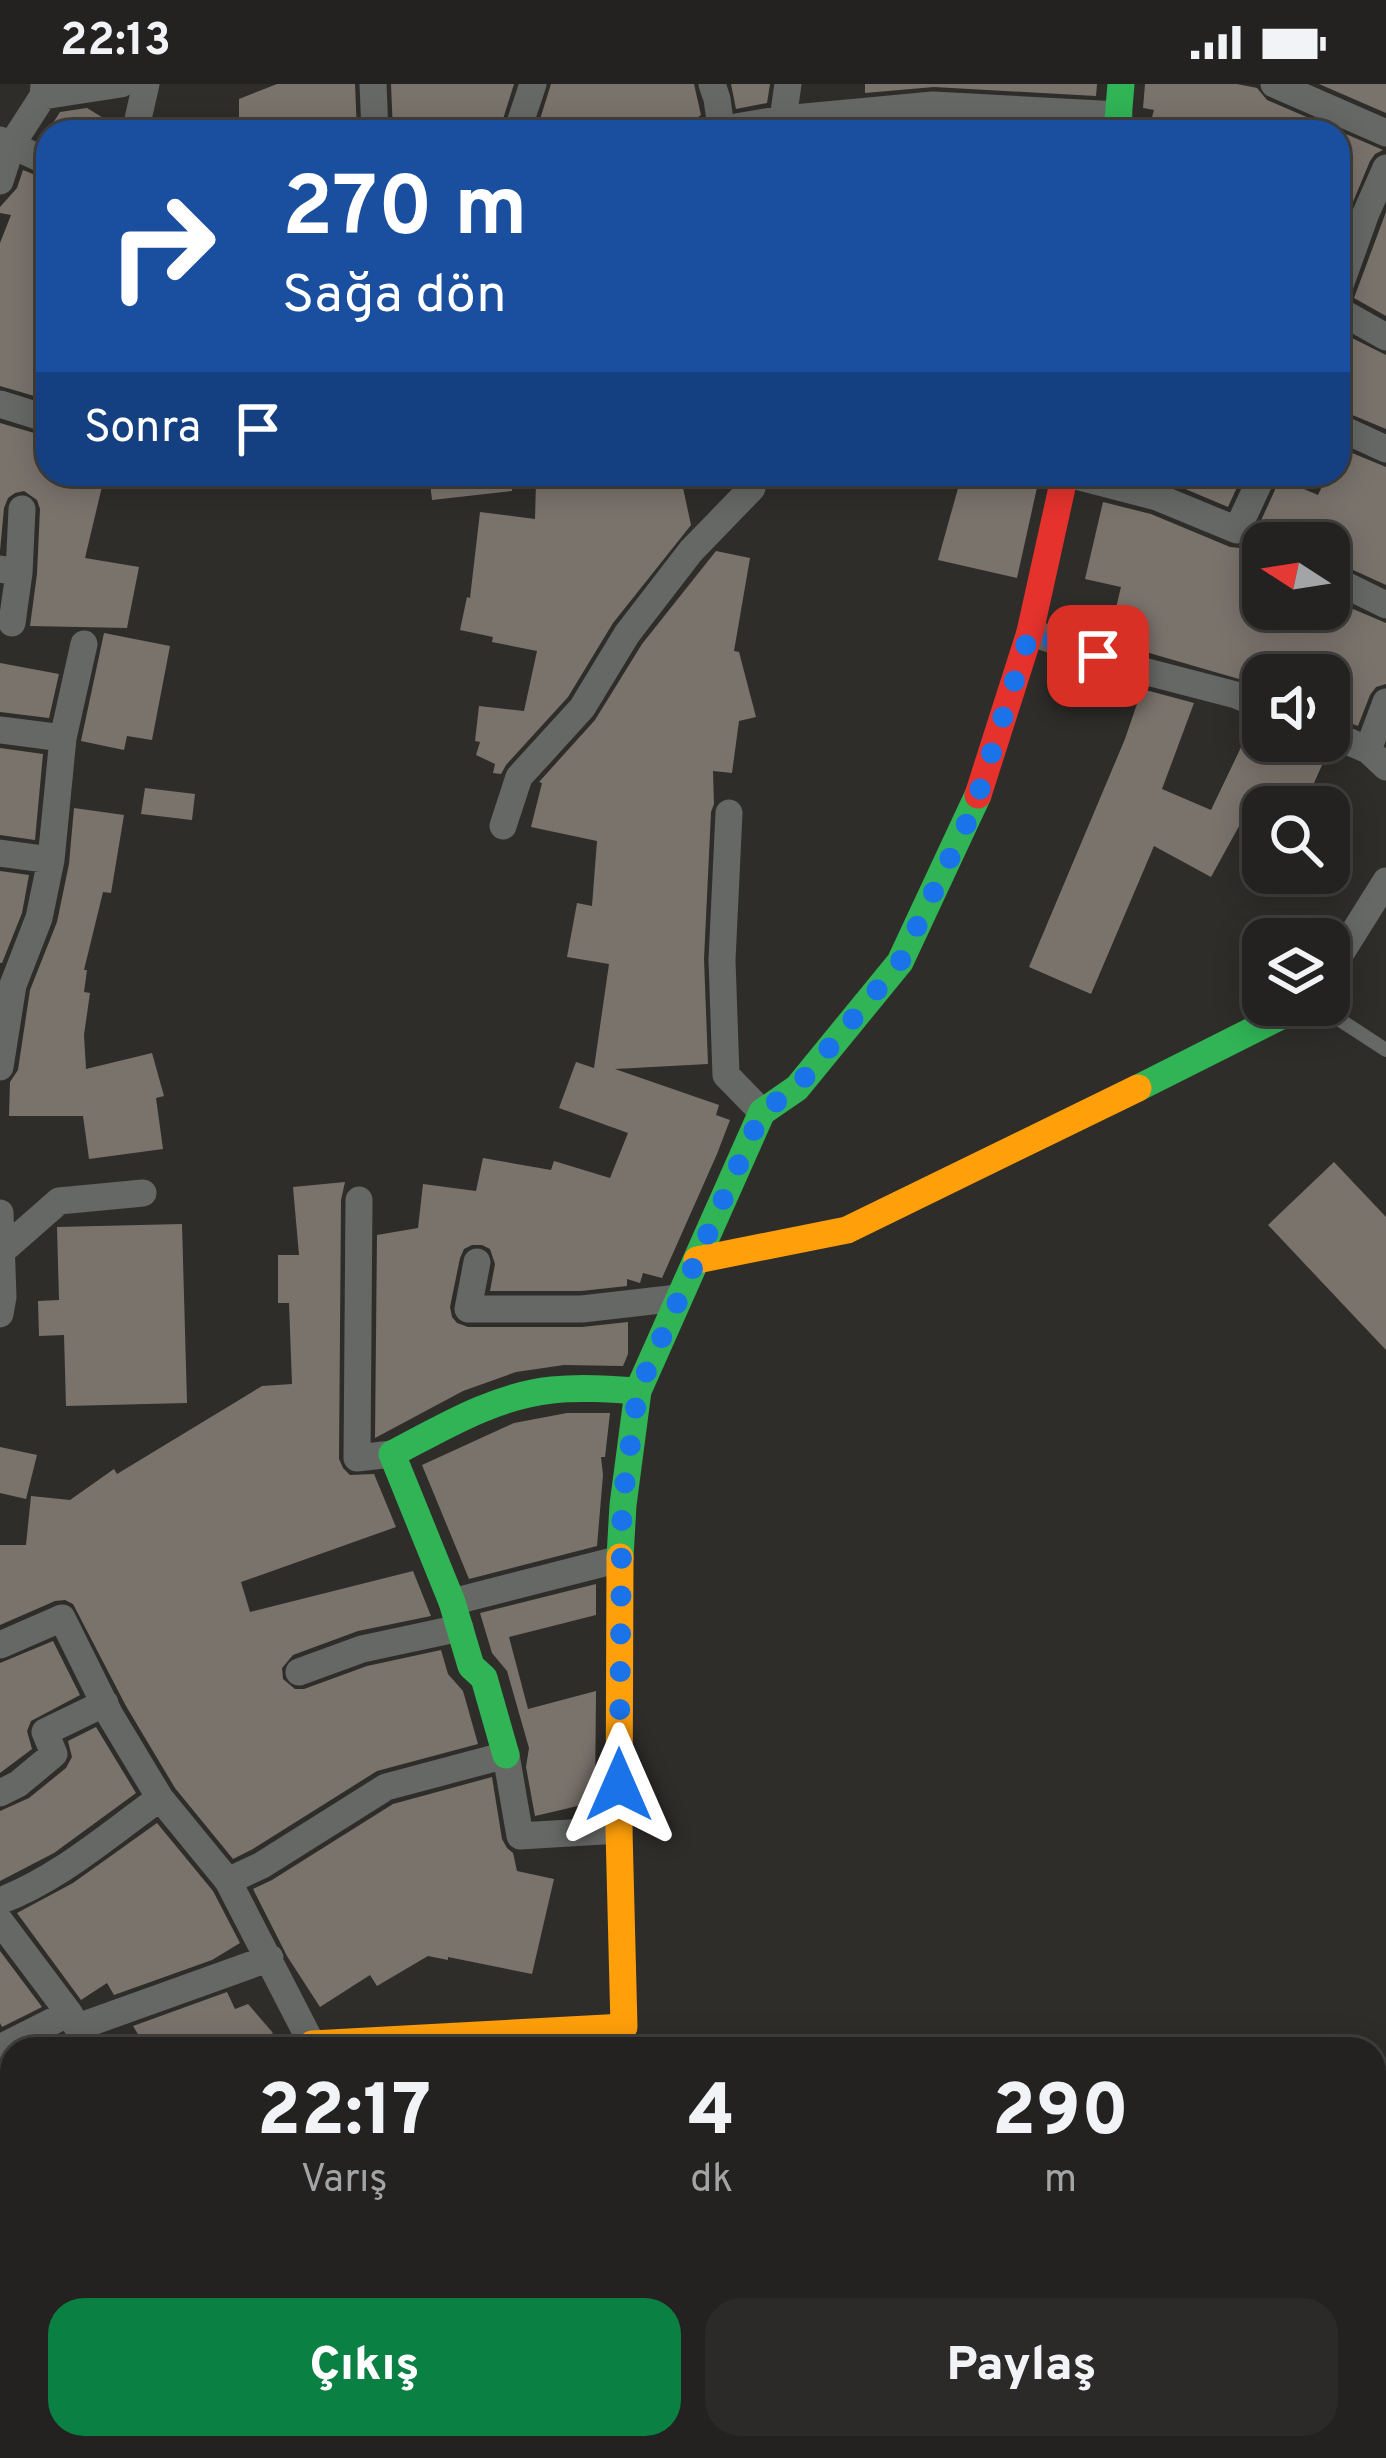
<!DOCTYPE html>
<html lang="tr">
<head>
<meta charset="utf-8">
<style>
  body { margin:0; font-family:Overpass,sans-serif; background:#2b2a29; color:#f1f3f6; height:100vh; display:flex; flex-direction:column; font-size:45px; white-space:nowrap }
  * { box-sizing:border-box; margin:0 }
  p { font-size:39px; color:#a3a4a5 }
  .icon { flex:none; width:66px; height:66px; fill:none; stroke:currentColor; stroke-width:2; stroke-linecap:round; stroke-linejoin:round }
  .map { position:relative; flex:1; overflow:hidden }
  .details { position:absolute; left:0px; top:1953px; width:1386px; height:423px; display:flex; flex-direction:column; background:#232220; border-radius:36px 36px 0 0; box-shadow:0 6px 30px #0003,0 0 0 3px #403f3e }
  .details>* { flex:none }
  .hud { position:absolute; left:36px; top:36px; width:1314px; height:366px; border-radius:36px; box-shadow:0 6px 30px #0003,0 0 0 3px #403f3e; background:#1a4fa0; color:#fff; overflow:hidden }
  .needle { width:78px; rotate:282deg }
  .tools { position:absolute; left:1242px; top:438px; display:grid; gap:24px }
  .tools a { display:grid; place-items:center; width:108px; height:108px; border-radius:24px; background:#232220; box-shadow:0 6px 30px #0003,0 0 0 3px #403f3e; font-size:60px }
  .pin { position:absolute; display:grid; place-items:center; width:102px; height:102px; color:#fff; margin:-51px; border-radius:24px; box-shadow:0 6px 18px #0006 }
  .me { position:absolute; width:132px; margin:-66px; rotate:0deg; stroke-linejoin:round; filter:drop-shadow(0 0 9px #0008) }
  .turn { display:flex; align-items:center; gap:42px; height:252px; padding:0 48px; font-size:54px }
  .turn .icon { width:156px; height:156px; stroke-width:2.5 }
  .turn b { display:block; font-size:84px; line-height:102px }
  .then { display:flex; align-items:center; height:114px; padding:0 48px; background:#0003; gap:24px; font-size:45px }
  .eta { display:flex; justify-content:space-evenly; align-items:center; height:204px; text-align:center }
  .eta b { font-size:72px; font-weight:800; line-height:84px }
  .cta { display:flex; gap:24px; margin-top:auto; padding:24px 48px }
  .cta a { flex:1; height:138px; border-radius:36px; background:#0b8043; color:#fff; font-size:48px; font-weight:800; line-height:138px; text-align:center }
  .cta a+a { background:#2b2a29; color:#f1f3f6 }
  .status { display:flex; justify-content:space-between; align-items:center; height:84px; padding:0 60px; background:#232220; direction:ltr }
  .status svg { height:33px; fill:currentColor }
  .map>svg:first-child { display:block }
  .building { fill:#7a736c }
  .lines { fill:none; stroke-linecap:round; stroke-linejoin:round }
  .lane { stroke:#666866; stroke-width:14 }
  .street { stroke:#666866; stroke-width:27 }
  .fast { stroke:#30b455; stroke-width:27 }
  .slow { stroke:#ff9f0a; stroke-width:27 }
  .jam { stroke:#e5322d; stroke-width:27 }
  .route { stroke:#1a73e8; stroke-width:21; stroke-dasharray:0 37.8 }
</style>
</head>
<body>
<div class="status"><b>22:13</b><svg viewBox="0 0 49 12"><path d="M0 12V9h3v3zM5 12V6h3v6zM10 12V3h3v9zM15 12V0h3v12zM26 1h20v11H26zM47 4h2v5h-2z"/></svg></div>
<div class="map">
<svg width="1386" height="2374" viewBox="0 0 1386 2374">
  <rect width="100%" height="100%" fill="#2f2d2a"/>
  <path class="building" d="M 277,0 L 355,0 L 357,48 L 239,48 L 239,15 Z
    M 391,0 L 514,0 L 499,48 L 393,48 Z
    M 551,0 L 694,0 L 701,31 L 695,35 L 688,48 L 536,48 Z
    M 731,0 L 770,0 L 767,19 L 736,25 Z
    M 865,0 L 1097,0 L 1096,12 L 934,3 L 865,9 Z
    M 1145,0 L 1237,0 L 1257,4 L 1267,16 L 1383,66 L 1375,70 L 1370,77 L 1338,154 L 1338,106 L 1349,56 L 1338,53 L 1338,48 L 1148,48 L 1154,26 L 1143,24 Z
    M 1319,0 L 1386,0 L 1386,29 Z
    M 87,24 L 118,43 L 117,48 L 48,48 L 48,58 L 42,56 L 60,28 Z
    M 933,39 L 1063,46 L 863,48 L 863,46 Z
    M 23,86 L 48,96 L 48,316 L 0,302 L 0,159 L 11,131 L 0,129 L 0,123 L 17,104 Z
    M 1386,128 L 1386,232 L 1354,214 Z
    M 1338,247 L 1386,271 L 1386,345 L 1338,325 Z
    M 0,339 L 48,353 L 48,390 L 105,390 L 85,474 L 139,483 L 127,544 L 30,542 L 37,490 L 40,425 L 37,416 L 24,407 L 15,409 L 8,414 L 4,424 L 0,467 Z
    M 1340,364 L 1386,383 L 1386,501 L 1329,475 L 1329,459 L 1263,459 L 1263,525 L 1353,525 L 1386,539 L 1386,600 L 1376,603 L 1370,611 L 1358,642 L 1329,631 L 1329,591 L 1263,591 L 1263,602 L 1108,557 L 1121,503 L 1085,495 L 1103,418 L 1151,430 L 1230,463 L 1240,464 L 1253,454 L 1280,395 L 1318,411 L 1328,390 L 1338,390 Z
    M 429,390 L 511,390 L 512,407 L 432,416 Z
    M 561,390 L 680,390 L 691,441 L 613,539 L 568,613 L 506,681 L 501,690 L 493,689 L 495,680 L 476,671 L 480,658 L 475,657 L 479,622 L 524,627 L 537,567 L 492,558 L 493,553 L 460,546 L 467,513 L 470,514 L 480,428 L 535,435 L 536,398 L 559,399 Z
    M 962,390 L 1040,390 L 1017,494 L 938,476 Z
    M 1140,390 L 1243,390 L 1228,423 L 1164,396 Z
    M 716,467 L 750,474 L 734,567 L 739,568 L 756,633 L 739,637 L 732,689 L 713,687 L 714,720 L 711,728 L 704,875 L 708,980 L 615,985 L 719,1021 L 716,1031 L 730,1036 L 717,1070 L 662,1194 L 643,1189 L 640,1199 L 627,1195 L 627,1202 L 581,1207 L 490,1207 L 495,1180 L 490,1165 L 482,1161 L 472,1161 L 464,1165 L 460,1174 L 450,1223 L 452,1233 L 457,1239 L 468,1243 L 582,1243 L 628,1238 L 628,1270 L 623,1282 L 564,1281 L 516,1288 L 463,1307 L 375,1354 L 377,1151 L 418,1144 L 423,1100 L 476,1107 L 483,1074 L 551,1086 L 554,1077 L 610,1094 L 628,1049 L 559,1024 L 576,978 L 594,984 L 609,880 L 567,873 L 577,819 L 592,822 L 597,757 L 531,743 L 542,699 L 539,698 L 595,636 L 642,560 Z
    M 104,549 L 170,562 L 152,656 L 127,652 L 124,666 L 81,657 Z
    M 0,579 L 59,590 L 49,634 L 0,628 Z
    M 1142,605 L 1194,619 L 1162,705 L 1211,726 L 1244,657 L 1313,657 L 1328,668 L 1303,723 L 1296,723 L 1259,706 L 1211,793 L 1154,762 L 1091,910 L 1029,883 L 1125,655 Z
    M 0,664 L 43,670 L 35,756 L 0,751 Z
    M 145,704 L 195,710 L 192,736 L 141,730 Z
    M 74,724 L 124,731 L 111,809 L 103,808 L 84,886 L 87,886 L 84,908 L 90,909 L 84,951 L 86,985 L 152,969 L 164,1012 L 156,1014 L 163,1065 L 89,1075 L 83,1032 L 9,1032 L 10,998 L 18,986 L 30,906 L 57,838 L 69,780 Z
    M 0,787 L 29,791 L 22,829 L 2,879 L 0,879 Z
    M 1334,1078 L 1386,1133 L 1386,1266 L 1268,1141 Z
    M 345,1098 L 341,1116 L 339,1375 L 343,1384 L 350,1391 L 374,1390 L 396,1443 L 241,1498 L 250,1528 L 413,1487 L 431,1532 L 358,1547 L 293,1571 L 282,1584 L 283,1595 L 295,1605 L 304,1605 L 367,1582 L 441,1566 L 448,1590 L 463,1607 L 478,1660 L 377,1687 L 253,1765 L 233,1775 L 175,1704 L 126,1622 L 73,1520 L 65,1516 L 55,1517 L 0,1541 L 0,1461 L 26,1461 L 31,1412 L 70,1416 L 114,1385 L 117,1390 L 262,1302 L 292,1300 L 289,1219 L 278,1219 L 278,1171 L 299,1171 L 293,1103 Z
    M 182,1140 L 187,1319 L 66,1322 L 64,1251 L 39,1252 L 38,1217 L 59,1216 L 57,1143 Z
    M 567,1329 L 610,1329 L 605,1373 L 601,1373 L 603,1391 L 597,1462 L 469,1495 L 422,1381 L 514,1339 Z
    M 0,1363 L 37,1371 L 26,1415 L 0,1409 Z
    M 596,1500 L 596,1531 L 509,1553 L 528,1625 L 596,1607 L 595,1718 L 535,1732 L 526,1683 L 529,1664 L 507,1587 L 492,1569 L 480,1529 Z
    M 53,1557 L 80,1611 L 31,1637 L 27,1647 L 32,1665 L 0,1689 L 0,1579 Z
    M 96,1643 L 136,1709 L 54,1769 L 0,1797 L 0,1727 L 29,1714 L 66,1684 L 72,1673 L 68,1657 Z
    M 492,1693 L 502,1755 L 507,1764 L 513,1769 L 517,1787 L 554,1795 L 532,1890 L 448,1873 L 448,1876 L 428,1872 L 377,1902 L 370,1891 L 320,1923 L 287,1872 L 253,1805 L 272,1796 L 393,1720 Z
    M 157,1739 L 213,1807 L 240,1859 L 212,1876 L 114,1911 L 107,1899 L 81,1916 L 17,1829 L 73,1799 Z
    M 0,1867 L 42,1923 L 2,1943 L 0,1939 Z
    M 227,1908 L 235,1925 L 248,1920 L 273,1949 L 241,1965 L 147,1965 L 133,1942 Z"/>
  <g class="lines">
    <path class="lane" d="M 1317,921 L 1386,966"/>
    <path class="street" d="M 373,0 L 375,48
      M 712,0 L 717,15 L 721,44
      M 1274,0 L 1386,49
      M 43,12 L 121,0
      M 783,35 L 788,0
      M 135,48 L 146,0
      M 517,48 L 533,0
      M 707,48 L 783,35 L 933,21 L 1119,31
      M 0,56 L 48,78
      M 0,97 L 12,60 L 43,12 L 44,0
      M 1338,207 L 1366,129 L 1386,84
      M 1338,226 L 1386,253
      M 0,320 L 48,335
      M 1338,343 L 1386,365
      M 1068,390 L 1157,413 L 1237,446 L 1263,390
      M 0,485 L 19,489 L 22,425
      M 1329,493 L 1386,521
      M 12,539 L 19,489
      M 1030,548 L 1132,584 L 1236,611 L 1263,622
      M 0,646 L 63,654
      M 1329,649 L 1368,666 L 1386,683
      M 1368,666 L 1386,618
      M 729,729 L 722,876 L 726,991 L 762,1028
      M 503,742 L 519,693 L 582,624 L 627,550 L 691,467 L 752,404 L 755,390
      M 0,769 L 51,776
      M 1329,888 L 1386,797
      M 0,983 L 13,901 L 39,834 L 51,776 L 63,654 L 84,560
      M 359,1116 L 357,1374 L 392,1370
      M 0,1129 L 3,1213 L 0,1230
      M 2,1167 L 59,1117 L 143,1109
      M 477,1178 L 468,1225 L 582,1225 L 678,1214
      M 452,1518 L 620,1475
      M 0,1561 L 62,1534 L 110,1631 L 160,1714
      M 299,1588 L 362,1565 L 460,1544
      M 0,1709 L 18,1700 L 54,1670 L 45,1648 L 105,1619
      M 228,1797 L 262,1781 L 386,1703 L 506,1671 L 520,1752 L 619,1746
      M 0,1817 C 60,1794 108,1751 160,1714 L 228,1797 L 312,1960
      M 0,1837 L 69,1929 L 90,1965
      M 78,1943 L 270,1874
      M 0,1964 L 69,1929
      M 0,2095 L 12,2088
      M 1374,2127 L 1386,2138
      M 0,2234 L 12,2228
      M 0,2335 L 12,2361
      M 108,2374 L 110,2364
      M 615,2374 L 616,2364
      M 973,2374 L 973,2364"/>
    <path class="fast" d="M 1117,48 L 1121,0
      M 1138,1004 L 1303,921
      M 620,1473 L 623,1421 L 638,1307 L 762,1028 L 797,1004 L 900,878 L 978,711
      M 506,1671 L 484,1594 L 471,1582 L 452,1518 L 392,1370 C 442,1344 494,1312 552,1306 C 580,1303 609,1305 638,1307"/>
    <path class="slow" d="M 697,1176 L 847,1146 L 1138,1004
      M 313,1965 L 312,1960 L 624,1943 L 619,1746 L 620,1473"/>
    <path class="jam" d="M 978,711 L 1030,548 L 1065,390
      M 384,2364 L 384,2374"/>
  </g>
  <g class="lines">
    <path class="route" d="M 619,1701 L 622,1420 L 638,1307 L 762,1028 L 796,1004 L 900,878 L 974,724 L 1030,548 L 1098,572"/>
  </g>
</svg>
<div class="tools">
<a><svg class="needle" viewBox="-14 -14 28 28"><path d="M0-13l5 13h-10z" fill="#e53935"/><path d="M0 13l5-13h-10z" fill="#a3a4a5"/></svg></a>
<a><svg class="icon" aria-label="sound" viewBox="0 0 24 24"><path d="M4 9h4l5-4v14l-5-4H4zM17 9q2 3 0 6"/></svg></a>
<a><svg class="icon" aria-label="search" viewBox="0 0 24 24"><circle cx="10" cy="10" r="6"/><path d="M15 15l6 6"/></svg></a>
<a><svg class="icon" aria-label="layers" viewBox="0 0 24 24"><path d="M12 4l9 5-9 5-9-5zM3 14l9 5 9-5"/></svg></a>
</div>
<div class="pin" style="left:1098px;top:572px;background:#d93025"><svg class="icon" aria-label="arrive" viewBox="0 0 24 24"><path d="M6 21V4h12l-3 4 3 4H6"/></svg></div>
<svg class="me" style="left:619px;top:1701px" viewBox="-20 -20 40 40"><path d="M0-17L14 15 0 8-14 15z" fill="#1a73e8" stroke="#fff" stroke-width="4"/></svg>
<div class="hud">
<div class="turn"><svg class="icon" aria-label="right" viewBox="0 0 24 24"><path d="M7 20v-9h11M14 6l5 5-5 5"/></svg><div><b>270 m</b>Sağa dön</div></div>
<div class="then">Sonra<svg class="icon" aria-label="arrive" viewBox="0 0 24 24"><path d="M6 21V4h12l-3 4 3 4H6"/></svg></div>
</div>
<section class="details">
<div class="eta">
<div><b>22:17</b><p>Varış</p></div>
<div><b>4</b><p>dk</p></div>
<div><b>290</b><p>m</p></div>
</div>
<div class="cta"><a>Çıkış</a><a>Paylaş</a></div>
</section>
</div>
</body>
</html>
